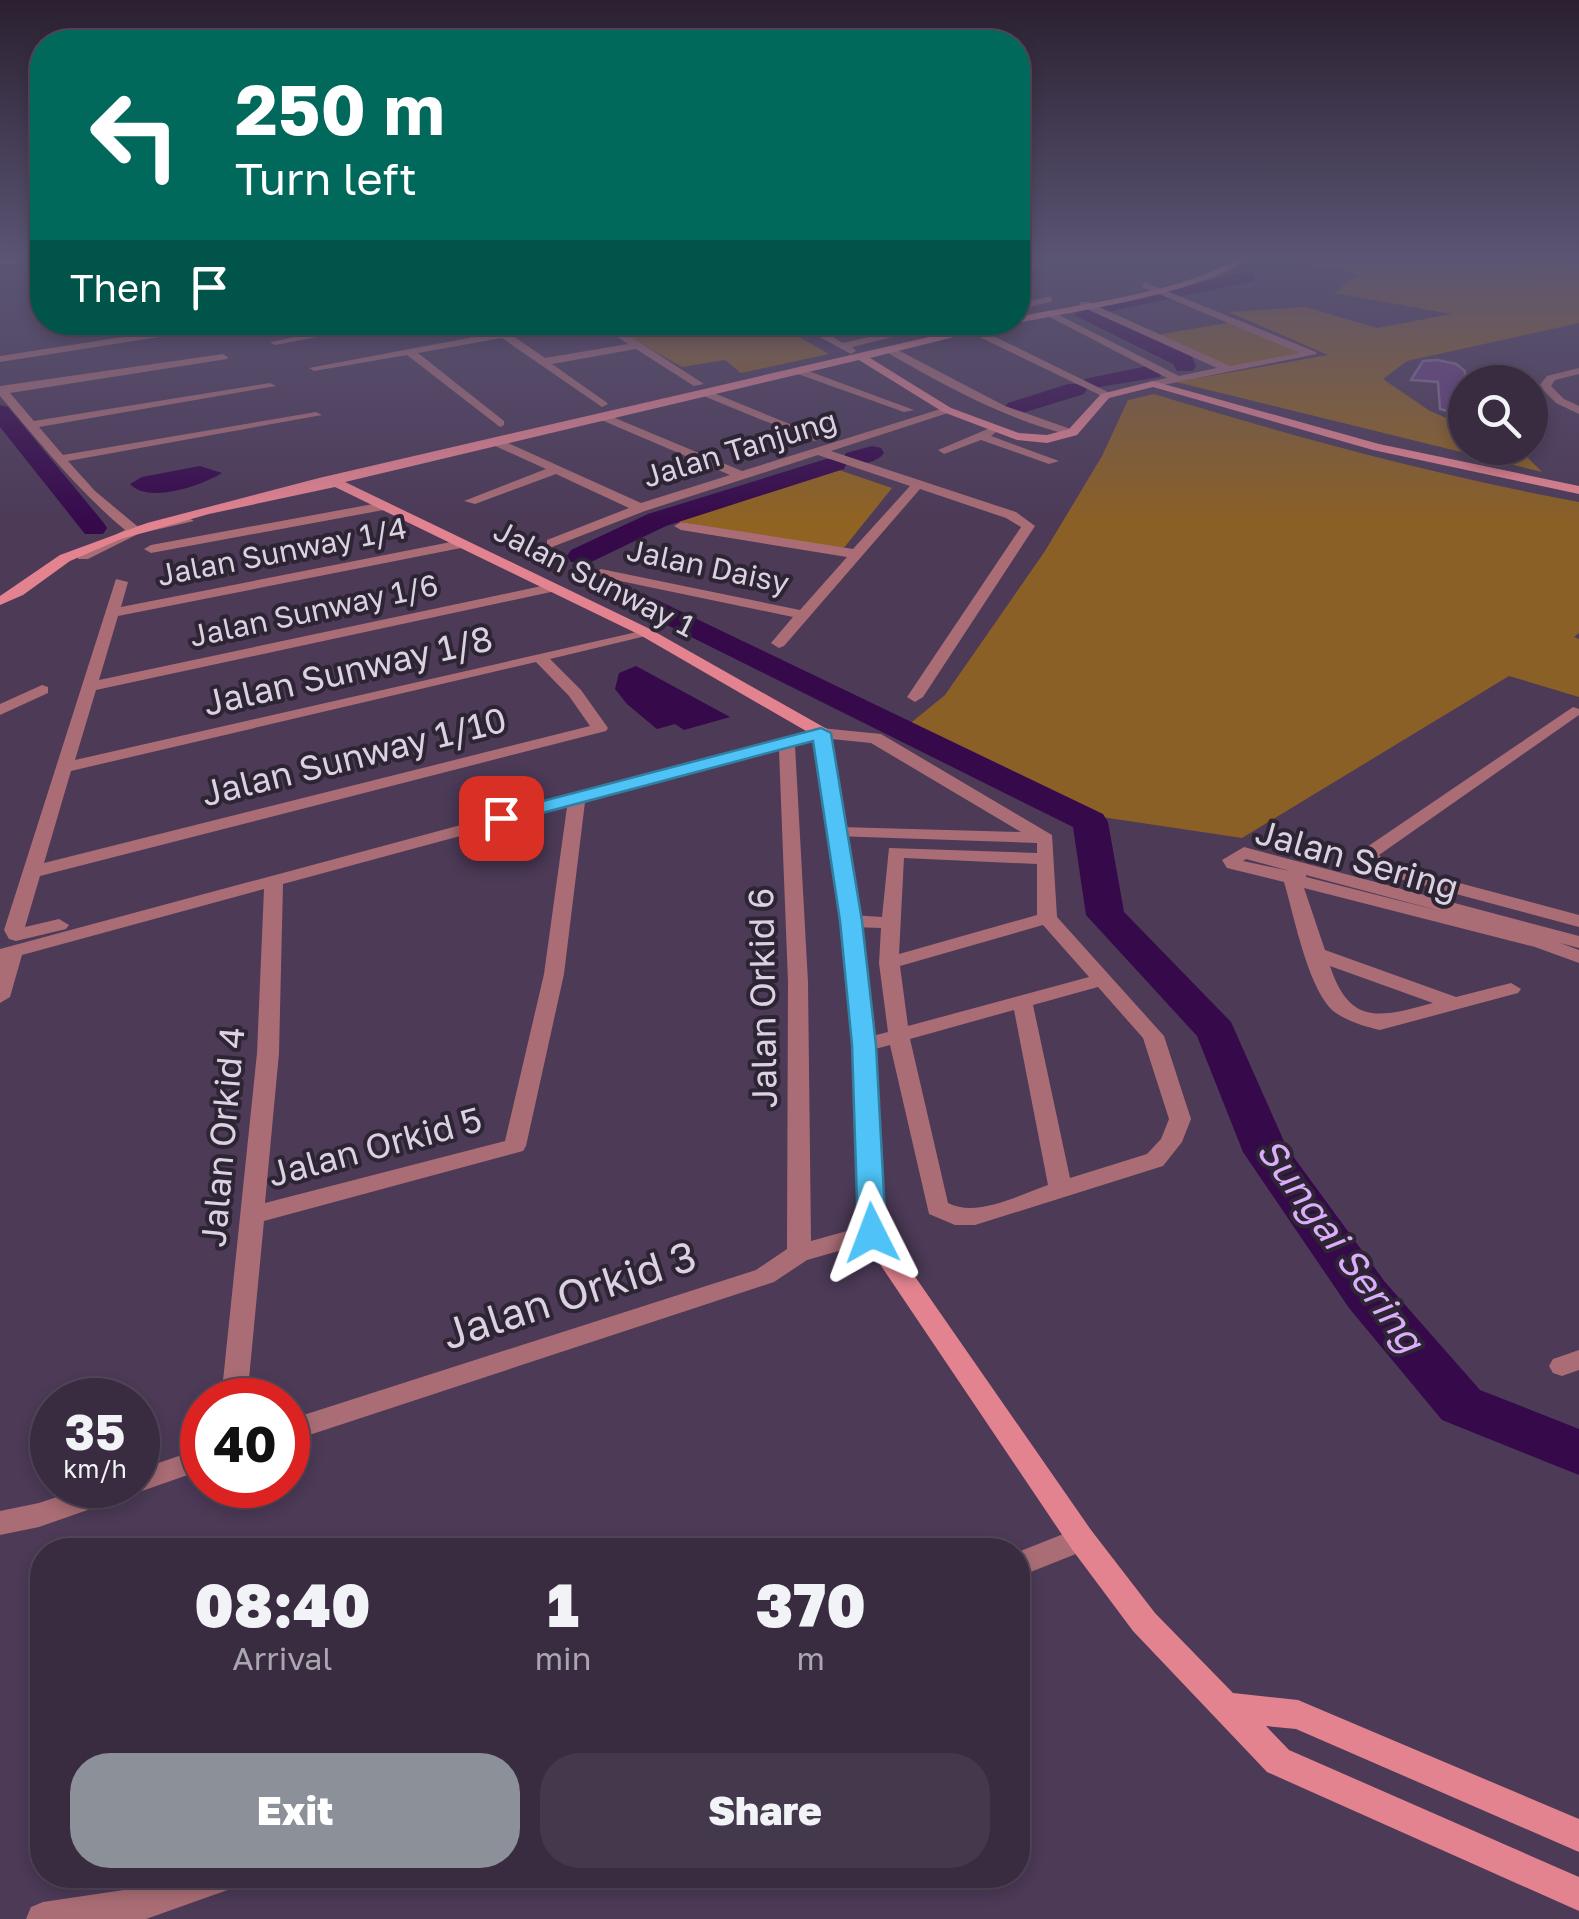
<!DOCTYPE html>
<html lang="en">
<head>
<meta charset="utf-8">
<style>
  body { margin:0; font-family:"Golos Text",sans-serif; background:#44384c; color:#f1f3f6; height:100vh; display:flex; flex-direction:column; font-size:38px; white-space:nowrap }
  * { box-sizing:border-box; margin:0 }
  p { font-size:32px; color:#aba7b1 }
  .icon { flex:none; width:55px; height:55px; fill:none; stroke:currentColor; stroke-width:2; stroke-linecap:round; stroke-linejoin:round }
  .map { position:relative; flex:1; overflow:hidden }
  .side { position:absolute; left:30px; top:1538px; width:1000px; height:350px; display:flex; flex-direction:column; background:#392c41; border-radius:40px; box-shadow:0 5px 15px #0003,0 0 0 2px #53485a }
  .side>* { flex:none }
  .top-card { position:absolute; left:30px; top:30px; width:1000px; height:305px; border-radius:40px; box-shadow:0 5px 15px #0003,0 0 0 2px #53485a; background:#00695c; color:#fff; overflow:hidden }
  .fabs { position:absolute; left:1448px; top:365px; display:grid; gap:20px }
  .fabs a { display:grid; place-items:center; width:100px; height:100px; border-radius:50%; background:#392c41; box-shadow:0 5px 15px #0003,0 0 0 2px #53485a; font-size:50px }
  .speed { position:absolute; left:30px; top:1378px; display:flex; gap:20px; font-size:50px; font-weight:700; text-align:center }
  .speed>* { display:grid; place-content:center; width:130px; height:130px; border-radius:50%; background:#392c41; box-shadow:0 5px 15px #0003,0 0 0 2px #53485a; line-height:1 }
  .speed small { font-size:25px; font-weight:400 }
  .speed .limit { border:15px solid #d22; background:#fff; color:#111 }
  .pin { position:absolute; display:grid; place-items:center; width:85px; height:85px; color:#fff; margin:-42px; border-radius:20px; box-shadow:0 5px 15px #0006 }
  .me { position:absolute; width:110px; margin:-55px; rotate:357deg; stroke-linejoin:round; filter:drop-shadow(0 0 8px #0008) }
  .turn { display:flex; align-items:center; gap:35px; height:210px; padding:0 40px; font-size:45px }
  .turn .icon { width:130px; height:130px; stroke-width:2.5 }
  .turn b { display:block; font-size:70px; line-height:85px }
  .then { display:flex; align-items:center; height:95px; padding:0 40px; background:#0003; gap:20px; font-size:38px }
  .eta { display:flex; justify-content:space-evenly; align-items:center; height:170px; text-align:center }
  .eta b { font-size:60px; font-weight:800; line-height:70px }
  .primary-button { display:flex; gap:20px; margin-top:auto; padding:20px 40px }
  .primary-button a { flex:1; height:115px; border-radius:40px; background:#8c9099; color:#fff; font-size:40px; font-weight:800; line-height:115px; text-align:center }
  .primary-button a+a { background:#44384c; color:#f1f3f6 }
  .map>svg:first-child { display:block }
  .green { fill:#906322 }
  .forest { fill:#8b6026 }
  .water { fill:#36094b }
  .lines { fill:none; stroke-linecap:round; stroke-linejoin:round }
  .river { fill:#36094b; fill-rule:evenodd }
  .building { fill:#683e81; stroke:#826f8f; stroke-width:2.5 }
  .street { fill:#aa6d75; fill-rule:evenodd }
  .secondary { fill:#e38390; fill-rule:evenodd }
  .route { fill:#4fc3f7; stroke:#337fa1; stroke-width:2.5 }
  .labels { text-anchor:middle; stroke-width:8; stroke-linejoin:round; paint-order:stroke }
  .far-street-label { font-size:30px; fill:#dcd1e3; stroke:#2d2533 }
  .street-label { font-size:35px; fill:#dcd1e3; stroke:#2d2533 }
  .water-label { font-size:38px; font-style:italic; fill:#dcadfa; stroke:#2d2533 }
  .near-street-label { font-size:42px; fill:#dcd1e3; stroke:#2d2533 }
</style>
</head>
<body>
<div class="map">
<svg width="1579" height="1919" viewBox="0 0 1579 1919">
  <rect width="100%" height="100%" fill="#4c3a57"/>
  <path class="green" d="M 1280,255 L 1579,255 L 1579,323 L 1407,361 L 1383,379 L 1430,411 L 1465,426 L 1465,448 L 1518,448 L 1542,472 L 1176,382 L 1328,355 L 1229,312 L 1306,307 L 1377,328 L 1452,314 L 1334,293 L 1358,274 L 1286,260 Z
    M 1233,322 L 1307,353 L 1227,367 L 1156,335 Z
    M 679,323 L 775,323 L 829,354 L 741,373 L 725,360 L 682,367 L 621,332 Z
    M 833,468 L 892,488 L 843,549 L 669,520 Z"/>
  <path class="forest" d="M 1154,394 C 1295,437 1434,475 1579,502 L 1579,633 L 1574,637 L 1579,639 L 1579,697 L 1509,676 L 1242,838 L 1095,816 L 907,726 L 945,695 L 1045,551 L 1102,456 L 1128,400 Z"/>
  <path class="water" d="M 200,466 L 222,473 C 201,486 148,504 130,484 L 142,477 Z
    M 636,666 L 730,717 L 684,730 L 675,724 L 657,729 L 627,704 L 615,689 L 619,673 Z
    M 534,828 L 532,854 L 466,857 L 467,847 Z"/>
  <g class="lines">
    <path class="river" d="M 1263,255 L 1281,255 L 1282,257 L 1273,263 Z
      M 1247,271 L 1254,273 L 1254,281 L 1098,314 L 1191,355 L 1196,366 L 1193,371 L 1177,371 L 1173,364 L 1074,315 L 1083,307 L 1097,307 Z
      M 1152,365 L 1160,367 L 1163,372 L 1160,377 L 1087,389 L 1084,394 L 1016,415 L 1004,408 L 1008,403 L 1068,384 L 1082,384 L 1085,379 Z
      M 0,405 L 8,407 L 103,522 L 107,528 L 103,534 L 85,534 L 0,427 Z
      M 872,446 L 881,448 L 884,453 C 877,463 858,466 847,463 L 844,469 L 666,526 L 591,562 L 571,562 L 567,556 L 571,550 L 648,514 L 826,459 L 843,459 L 846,453 Z
      M 655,599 L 1103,814 L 1108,822 L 1124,912 L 1231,1022 L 1287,1148 L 1385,1282 L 1480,1390 L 1579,1429 L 1579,1475 L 1442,1420 L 1349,1308 L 1243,1152 L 1197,1036 L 1086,915 L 1073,827 L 645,614 L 640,608 L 645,602 Z"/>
  </g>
  <path class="building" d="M 1437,360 L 1456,364 L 1465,371 L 1465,416 L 1440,409 L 1438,382 L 1411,380 L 1423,361 Z"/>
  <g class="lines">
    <path class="street" d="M 28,255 L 42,255 L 42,259 L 0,265 L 0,259 Z
      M 1148,255 L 1159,255 L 1151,260 Z
      M 1037,262 L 1040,267 L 1018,272 L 1018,266 Z
      M 1145,282 L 1316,352 L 1317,354 L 1153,387 L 1149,386 L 1149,382 L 1167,378 L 1042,313 L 1051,311 L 1179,376 L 1217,368 L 1080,306 L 1080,302 L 1088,302 L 1230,366 L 1300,353 L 1142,287 Z
      M 1050,296 L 1053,301 L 1018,310 L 1018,304 Z
      M 370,322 L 396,322 L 275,345 L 270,342 Z
      M 481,322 L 493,322 L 545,358 L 628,344 L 595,322 L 608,322 L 704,384 L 694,386 L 636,349 L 552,364 L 606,402 L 608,404 L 602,407 L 502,338 L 418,353 L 504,421 L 504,425 L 500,427 L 407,355 L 314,371 L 309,368 L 495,333 Z
      M 792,322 L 806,322 L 843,343 L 932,322 L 953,322 L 852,347 L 856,351 L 851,354 Z
      M 187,327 L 191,332 L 0,362 L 0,356 Z
      M 971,329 L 979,329 L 1114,395 L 1104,397 L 971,333 Z
      M 886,348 L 894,348 L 1005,406 L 1079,432 L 1073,436 C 1005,419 947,387 886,352 Z
      M 223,354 L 228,357 L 227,359 L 10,393 L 34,421 L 270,383 L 276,386 L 39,427 L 63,455 L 316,412 L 322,415 L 68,461 L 95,491 L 137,526 L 187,517 L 194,521 L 138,534 L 88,559 L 78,559 L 78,553 L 125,530 C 77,490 40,443 0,396 L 0,386 Z
      M 1579,368 L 1579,374 L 1555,380 L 1551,386 L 1564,399 L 1579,406 L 1579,414 L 1556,403 L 1539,386 L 1547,376 Z
      M 795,369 L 803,369 L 914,410 L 904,412 L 795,373 Z
      M 701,391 L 709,391 L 824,438 L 814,441 L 701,395 Z
      M 947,407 L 953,410 L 951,412 L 831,451 L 1016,512 L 1035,526 L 923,697 L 915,702 L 907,697 L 1021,527 L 1006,518 L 920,489 L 784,646 L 779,648 L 771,643 L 793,617 L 601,577 L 594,573 L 601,569 L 800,610 L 847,557 L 681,530 L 674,526 L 681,522 L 853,549 L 910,486 L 818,455 L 645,511 L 552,547 L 547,546 L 547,540 L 629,508 L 556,474 L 475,504 L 464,501 L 546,469 L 493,445 L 493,439 L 497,438 L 641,503 L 730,475 L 599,419 L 599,415 L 603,413 L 742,471 Z
      M 990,428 L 996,432 L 991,436 L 1059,461 L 1049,464 L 981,440 L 944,454 L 938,450 Z
      M 384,502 L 389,503 L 389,509 L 151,553 L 144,549 L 151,545 Z
      M 461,540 L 466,541 L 466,547 L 118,616 L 99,680 L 551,584 L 558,588 L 551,592 L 96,690 L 75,760 L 650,629 L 650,635 L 550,659 L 581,690 L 608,728 L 606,731 L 40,876 L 25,927 L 59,919 L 69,925 L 66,929 L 16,941 L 9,939 L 4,930 L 116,579 L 128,582 L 121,607 ZM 536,662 L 569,696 L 590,726 L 44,863 L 71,771 Z
      M 42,685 L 48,687 L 48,693 L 0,715 L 0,704 Z
      M 1573,707 L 1579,709 L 1579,715 L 1379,855 L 1388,864 L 1579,915 L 1579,927 L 1374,872 L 1364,865 L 1361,853 L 1364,849 Z
      M 821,728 L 881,734 L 1052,835 L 1057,917 L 1164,1036 L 1191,1119 L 1182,1142 L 1163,1166 L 975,1225 L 955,1225 L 929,1214 L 890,1045 L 864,1052 L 853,1045 L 856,1040 L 888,1032 L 879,963 L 881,928 L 851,927 L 841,921 L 851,915 L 882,917 L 889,848 L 1037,853 L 1037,843 L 834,836 L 831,832 L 840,827 L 1021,832 L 871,743 L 821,738 L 795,745 L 808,982 L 811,1241 L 872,1224 L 881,1227 L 884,1233 L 881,1239 L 807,1260 L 774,1282 L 288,1442 L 288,1420 L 756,1270 L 787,1249 L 788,982 L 779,750 L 585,802 L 564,974 L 526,1146 L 523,1151 L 264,1221 L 247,1400 L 221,1400 L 257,1053 L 264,889 L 22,955 L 10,997 L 0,1003 L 0,949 ZM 567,807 L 544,974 L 505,1141 L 265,1203 L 279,1053 L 283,884 ZM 904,858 L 1037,864 L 1037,915 L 899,954 ZM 1043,925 L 1089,977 L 908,1026 L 900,966 ZM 1098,987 L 1143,1038 L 1169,1119 L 1161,1139 L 1147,1154 L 1070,1178 L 1033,1005 ZM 1014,1010 L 1048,1185 C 1019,1195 977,1218 948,1203 L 910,1039 Z
      M 1244,847 L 1579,936 L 1579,948 L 1560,943 L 1579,950 L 1579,963 L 1535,947 L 1304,888 L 1325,950 L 1456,997 L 1511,983 L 1521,989 L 1518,993 L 1380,1030 C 1366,1027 1347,1021 1336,1013 C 1309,994 1294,915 1284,882 L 1227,868 L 1222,860 ZM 1246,859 L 1290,871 L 1243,861 ZM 1306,875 L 1444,912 L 1306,877 ZM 1330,966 L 1433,1003 C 1381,1017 1350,1027 1330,966 Z
      M 1579,1350 L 1579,1370 L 1562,1376 L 1553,1373 L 1549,1366 L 1553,1359 Z
      M 202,1448 L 202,1470 L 39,1527 L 0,1535 L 0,1511 L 39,1503 L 93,1485 L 138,1485 L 138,1470 Z
      M 1081,1527 L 1091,1530 L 1095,1539 L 1091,1548 L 1018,1577 L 1018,1552 Z
      M 174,1875 L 241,1875 L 236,1887 L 146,1919 L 26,1919 L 31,1907 L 43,1902 L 137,1888 Z"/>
    <path class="secondary" d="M 1243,255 L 1253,255 C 1208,293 1079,310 1018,323 L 1016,322 L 1018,317 C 1083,303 1188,292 1243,255 Z
      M 994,322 L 1014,322 L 870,358 L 951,408 L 1019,433 L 1047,435 L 1069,429 L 1101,394 L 1153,381 L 1379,444 L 1579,486 L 1579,494 L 1373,450 L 1153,387 L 1109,398 L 1077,435 L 1047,443 L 1017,440 L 943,412 L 859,360 L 345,482 L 650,629 L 827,729 L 861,921 L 875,1045 L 884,1232 L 1091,1530 L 1155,1613 L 1233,1693 L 1298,1700 L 1579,1819 L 1579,1852 L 1296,1729 L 1266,1726 L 1289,1750 L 1579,1877 L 1579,1911 L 1267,1772 L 1133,1631 L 1071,1548 L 863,1239 L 860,1233 L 853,1045 L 841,921 L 813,735 L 640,635 L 335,487 L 209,514 L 121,539 L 70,561 L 23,595 L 0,605 L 0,596 L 60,555 L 147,523 L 319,478 Z"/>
  </g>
  <linearGradient id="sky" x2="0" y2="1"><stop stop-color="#2a2030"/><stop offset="0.49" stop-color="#5b5574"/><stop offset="1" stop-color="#5b5574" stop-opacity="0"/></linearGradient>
  <rect width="1579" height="524" fill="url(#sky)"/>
  <path class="route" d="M 821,728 L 831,733 L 862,921 L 876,1045 L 886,1233 L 882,1240 L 862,1240 L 858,1233 L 852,1045 L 840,921 L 813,741 L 501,824 L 491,818 L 494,814 Z"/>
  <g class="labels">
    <g class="far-street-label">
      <text transform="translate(740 449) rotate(-17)" y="10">Jalan Tanjung</text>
      <text transform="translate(282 552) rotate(-11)" y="10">Jalan Sunway 1/4</text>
      <text transform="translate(708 567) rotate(12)" y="10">Jalan Daisy</text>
      <text transform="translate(594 579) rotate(27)" y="10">Jalan Sunway 1</text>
      <text transform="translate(314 611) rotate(-12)" y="10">Jalan Sunway 1/6</text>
    </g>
    <g class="street-label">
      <text transform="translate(348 671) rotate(-13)" y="12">Jalan Sunway 1/8</text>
      <text transform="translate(354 757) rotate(-14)" y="12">Jalan Sunway 1/10</text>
      <text transform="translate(1357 860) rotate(16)" y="12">Jalan Sering</text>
      <text transform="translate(763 998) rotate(-91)" y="12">Jalan Orkid 6</text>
      <text transform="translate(223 1137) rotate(-85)" y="12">Jalan Orkid 4</text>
      <text transform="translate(375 1147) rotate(-15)" y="12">Jalan Orkid 5</text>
    </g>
    <g class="water-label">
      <text transform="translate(1340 1245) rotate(54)" y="13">Sungai Sering</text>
    </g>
    <g class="near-street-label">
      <text transform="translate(569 1295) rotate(-18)" y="15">Jalan Orkid 3</text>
    </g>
  </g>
</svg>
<div class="fabs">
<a><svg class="icon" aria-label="search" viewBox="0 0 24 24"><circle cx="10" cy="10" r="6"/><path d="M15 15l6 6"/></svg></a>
</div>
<div class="speed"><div>35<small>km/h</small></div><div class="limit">40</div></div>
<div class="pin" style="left:501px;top:818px;background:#d93025"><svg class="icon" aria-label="arrive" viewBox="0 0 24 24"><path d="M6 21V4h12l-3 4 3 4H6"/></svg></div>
<svg class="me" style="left:872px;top:1233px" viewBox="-20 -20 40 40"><path d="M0-17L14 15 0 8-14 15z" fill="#4fc3f7" stroke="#fff" stroke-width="4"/></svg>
<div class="top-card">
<div class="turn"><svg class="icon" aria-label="left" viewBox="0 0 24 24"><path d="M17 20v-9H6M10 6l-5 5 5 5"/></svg><div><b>250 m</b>Turn left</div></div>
<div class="then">Then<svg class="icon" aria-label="arrive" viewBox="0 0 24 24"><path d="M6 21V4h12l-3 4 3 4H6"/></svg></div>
</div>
<section class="side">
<div class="eta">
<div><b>08:40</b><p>Arrival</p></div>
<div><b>1</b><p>min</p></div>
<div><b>370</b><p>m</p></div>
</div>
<div class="primary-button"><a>Exit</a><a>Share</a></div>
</section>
</div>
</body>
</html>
